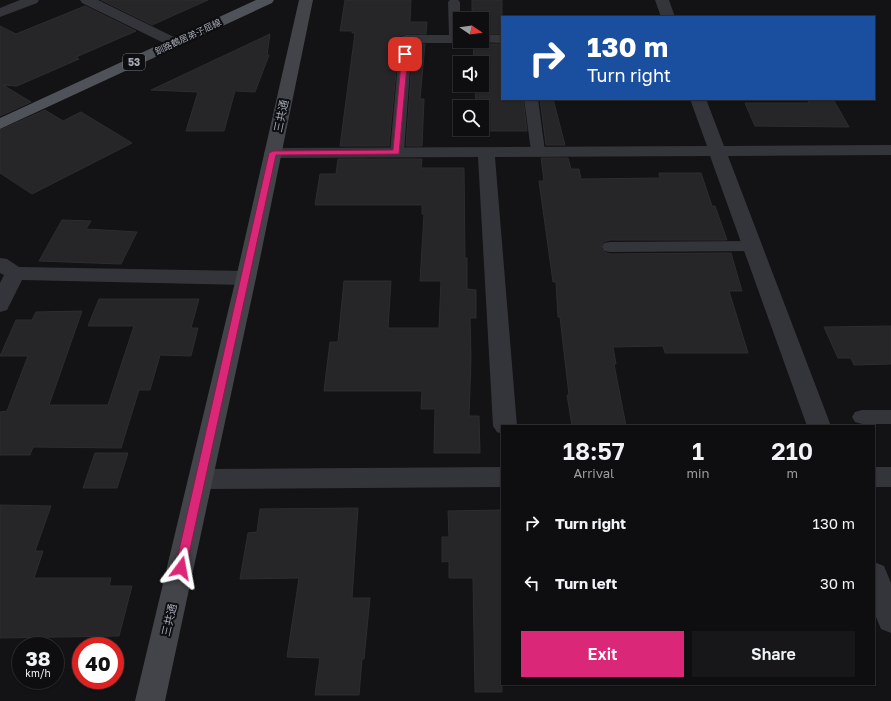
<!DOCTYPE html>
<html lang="en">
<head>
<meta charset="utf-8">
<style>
  body { margin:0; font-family:"Golos Text","Noto Sans JP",sans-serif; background:#171719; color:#f1f3f6; height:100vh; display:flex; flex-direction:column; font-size:15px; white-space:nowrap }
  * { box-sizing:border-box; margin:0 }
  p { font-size:13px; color:#9b9c9f }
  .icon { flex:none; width:22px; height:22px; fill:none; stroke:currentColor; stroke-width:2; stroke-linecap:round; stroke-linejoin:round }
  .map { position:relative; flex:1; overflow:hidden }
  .panel { position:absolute; left:501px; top:425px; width:374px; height:260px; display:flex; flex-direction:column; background:#0e0e10; border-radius:0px; box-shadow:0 1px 3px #0004,0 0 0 1px #2e2e30 }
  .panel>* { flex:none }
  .guide { position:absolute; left:501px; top:16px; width:374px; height:84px; border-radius:0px; box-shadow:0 1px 3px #0004,0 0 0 1px #2e2e30; background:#1a4fa0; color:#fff; overflow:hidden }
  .needle { width:26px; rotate:103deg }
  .buttons { position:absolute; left:453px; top:12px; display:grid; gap:8px }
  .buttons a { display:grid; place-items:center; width:36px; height:36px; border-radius:0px; background:#0e0e10; box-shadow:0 1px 3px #0004,0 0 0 1px #2e2e30; font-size:20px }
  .speed { position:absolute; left:12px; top:637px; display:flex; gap:8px; font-size:20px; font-weight:700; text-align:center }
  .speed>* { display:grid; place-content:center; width:52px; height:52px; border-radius:50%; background:#0e0e10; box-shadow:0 1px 3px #0004,0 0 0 1px #2e2e30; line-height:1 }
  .speed small { font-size:10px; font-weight:400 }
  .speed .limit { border:6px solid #d22; background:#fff; color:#111 }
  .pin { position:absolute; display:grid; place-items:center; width:34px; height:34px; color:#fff; margin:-17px; border-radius:8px; box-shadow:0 2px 6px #0006 }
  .me { position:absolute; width:44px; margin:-22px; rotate:13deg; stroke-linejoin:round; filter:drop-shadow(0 0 3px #0008) }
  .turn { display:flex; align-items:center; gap:14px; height:84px; padding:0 20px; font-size:18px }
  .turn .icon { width:52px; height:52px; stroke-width:2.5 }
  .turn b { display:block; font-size:28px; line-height:34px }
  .eta { display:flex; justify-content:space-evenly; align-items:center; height:68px; text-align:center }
  .eta b { font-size:24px; font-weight:600; line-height:28px }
  .button { display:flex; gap:8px; margin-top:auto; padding:8px 20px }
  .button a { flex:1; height:46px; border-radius:0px; background:#db2777; color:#fff; font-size:16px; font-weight:600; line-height:46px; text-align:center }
  .button a+a { background:#171719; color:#f1f3f6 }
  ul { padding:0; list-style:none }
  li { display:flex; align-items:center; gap:12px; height:60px; padding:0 20px }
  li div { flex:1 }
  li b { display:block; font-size:15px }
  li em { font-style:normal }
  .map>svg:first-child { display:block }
  .building { fill:#262629; stroke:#2d2d31 }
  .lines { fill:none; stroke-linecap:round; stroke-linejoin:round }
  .lane { fill:#34353a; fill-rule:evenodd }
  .street { fill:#34353a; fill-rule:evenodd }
  .secondary { fill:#42444a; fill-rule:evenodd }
  .primary { fill:#505259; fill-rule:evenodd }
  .route { fill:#db2777; stroke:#8e194d }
  .labels { text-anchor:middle; stroke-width:4; stroke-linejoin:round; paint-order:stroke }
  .far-street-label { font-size:9px; fill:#a5a9b5; stroke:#0e0e10 }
  .shield { fill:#0e0e10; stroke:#787a84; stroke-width:1 }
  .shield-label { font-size:10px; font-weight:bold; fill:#a5a9b5 }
  .street-label { font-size:11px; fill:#a5a9b5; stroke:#0e0e10 }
</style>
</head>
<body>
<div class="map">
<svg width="891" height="701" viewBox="0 0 891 701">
  <rect width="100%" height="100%" fill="#131315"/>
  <path class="building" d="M 101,0 L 208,0 L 152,25 Z
    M 345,0 L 411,0 L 410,22 L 427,22 L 426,34 L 406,34 L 401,35 L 399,39 L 389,146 L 340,146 L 355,33 L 352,33 L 352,31 L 340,31 Z
    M 472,0 L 502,0 L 502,34 L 482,34 L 482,19 L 472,19 Z
    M 85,6 L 136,31 L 76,57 L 79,59 L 17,86 L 3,85 L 31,102 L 0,116 L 0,26 L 16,34 Z
    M 270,34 L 267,55 L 269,55 L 255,92 L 235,91 L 224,131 L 186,131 L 198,92 L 151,90 Z
    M 473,41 L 477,41 L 478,44 L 502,44 L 502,99 L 523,99 L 527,131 L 477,131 L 477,129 L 482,129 L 482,107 L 476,107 L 475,85 L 482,85 L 482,63 L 474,63 Z
    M 413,44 L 425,44 L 420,99 L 424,99 L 422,146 L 406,146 Z
    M 540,99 L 553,99 L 565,145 L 546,145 Z
    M 807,99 L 833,99 L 849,127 L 755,126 L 745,103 L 809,103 Z
    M 45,110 L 63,121 L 81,112 L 132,143 L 32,194 L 0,173 L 0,130 Z
    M 541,158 L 568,158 L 571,169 L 579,169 L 581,179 L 660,178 L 659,173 L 701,173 L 712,206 L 715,206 L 727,240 L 610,240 L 603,242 L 601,248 L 604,252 L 610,254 L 731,253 L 742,291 L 729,291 L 748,353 L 665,353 L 663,346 L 613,347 L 616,364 L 614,364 L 626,426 L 572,426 L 567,395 L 569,395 L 560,317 L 558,317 L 556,282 L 553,282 L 539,181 L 544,181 Z
    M 338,159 L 422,159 L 421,168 L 464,168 L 465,258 L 467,258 L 467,289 L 476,290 L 476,318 L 470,318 L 471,358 L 469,416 L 479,416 L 480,453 L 434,453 L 435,409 L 421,409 L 422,391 L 324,391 L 330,342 L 338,342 L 344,281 L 391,281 L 388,328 L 439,328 L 441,281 L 420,281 L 424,214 L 422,214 L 422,205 L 315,205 L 320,174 L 336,174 Z
    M 62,220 L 91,221 L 86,229 L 137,232 L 121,264 L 39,261 Z
    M 99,299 L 199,299 L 191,328 L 198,328 L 191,356 L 160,355 L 150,390 L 139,390 L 121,448 L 33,447 L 30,455 L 0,455 L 0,412 L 7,411 L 28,356 L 0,356 L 16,320 L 32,320 L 36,312 L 82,311 L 49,405 L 108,405 L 134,326 L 88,326 Z
    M 891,326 L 891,364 L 854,365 L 851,358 L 838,358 L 824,327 Z
    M 95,453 L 128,453 L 117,488 L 83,488 Z
    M 0,505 L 51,506 L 35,551 L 43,551 L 34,578 L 111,578 L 109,586 L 132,586 L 119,636 L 0,638 Z
    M 358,508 L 352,598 L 370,598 L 364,659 L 362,659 L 359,695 L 315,695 L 320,658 L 287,657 L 299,578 L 240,579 L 248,533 L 257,532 L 260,509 Z
    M 502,510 L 502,692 L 475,692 L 473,578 L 449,578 L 449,561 L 442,562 L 442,537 L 449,537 L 448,511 Z"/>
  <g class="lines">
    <path class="lane" d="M 450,0 L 458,0 L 460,2 L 460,41 L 465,41 L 460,43 L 412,43 L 404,152 L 402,155 L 397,156 L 392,155 L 390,152 L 400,39 L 402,36 L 406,35 L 449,35 L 448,2 Z
      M 482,35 L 502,35 L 502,43 L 478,42 L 482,41 Z
      M 524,99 L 538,99 L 545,151 L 543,154 L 538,155 L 533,154 L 531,151 Z
      M 752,241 L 758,242 L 760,246 L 758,250 L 752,251 L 610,252 L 604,251 L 602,247 L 604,243 L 610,242 Z
      M 862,410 L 891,410 L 891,424 L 862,424 L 855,422 L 852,417 L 855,412 Z"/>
    <path class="street" d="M 20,0 L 39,0 L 37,3 L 0,17 L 0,8 Z
      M 80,0 L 98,0 L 180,40 L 182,43 L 180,46 L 175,47 L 170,46 L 82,3 Z
      M 655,0 L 669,0 L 675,17 L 661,17 Z
      M 690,99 L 706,99 L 724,146 L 891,145 L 891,155 L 728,156 L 831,426 L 807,426 L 710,156 L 495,157 L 517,426 L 502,426 L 502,434 L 497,432 L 493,426 L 478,157 L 273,158 L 267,157 L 264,153 L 267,149 L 273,148 L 707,146 Z
      M 0,258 L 7,259 L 19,267 L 246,271 L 253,273 L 256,278 L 253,283 L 246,285 L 22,280 L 7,310 L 0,312 L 0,283 L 4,275 L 0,273 Z
      M 502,467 L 502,487 L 201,489 L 192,486 L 189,479 L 192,472 L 201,469 Z
      M 874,467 L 891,467 L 891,487 L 874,487 Z
      M 874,562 L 884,566 L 891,583 L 891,633 L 881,629 L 874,612 Z"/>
    <path class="secondary" d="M 299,0 L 313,0 L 256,278 L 165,701 L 135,701 L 236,278 Z"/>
    <path class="primary" d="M 256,0 L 274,0 L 272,3 L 0,129 L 0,118 Z"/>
  </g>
  <path class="route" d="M 402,52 L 408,54 L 399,154 L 276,155 L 186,568 L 185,571 L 181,573 L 177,571 L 175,568 L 269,153 L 273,151 L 393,150 Z"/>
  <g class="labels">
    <g class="far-street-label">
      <text transform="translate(188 37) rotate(-25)" y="3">釧路鶴居弟子屈線</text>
    </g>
    <rect class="shield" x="123" y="54" width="22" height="16" rx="3"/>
    <g class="shield-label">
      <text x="134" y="66">53</text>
    </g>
    <g class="street-label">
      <text transform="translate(281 116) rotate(-78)" y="4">三共通</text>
      <text transform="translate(169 620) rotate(-77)" y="4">三共通</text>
    </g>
  </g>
</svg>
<div class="buttons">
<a><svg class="needle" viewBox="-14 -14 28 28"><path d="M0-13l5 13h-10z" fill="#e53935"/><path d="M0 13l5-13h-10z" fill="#9b9c9f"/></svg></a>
<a><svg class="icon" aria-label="sound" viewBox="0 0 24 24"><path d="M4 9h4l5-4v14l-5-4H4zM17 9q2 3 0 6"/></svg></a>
<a><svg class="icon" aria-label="search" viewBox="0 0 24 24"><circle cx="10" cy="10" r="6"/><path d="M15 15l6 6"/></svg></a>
</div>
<div class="speed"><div>38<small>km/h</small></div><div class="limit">40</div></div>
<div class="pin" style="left:405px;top:54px;background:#d93025"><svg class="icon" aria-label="arrive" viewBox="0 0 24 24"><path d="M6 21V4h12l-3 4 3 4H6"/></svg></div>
<svg class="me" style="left:181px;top:568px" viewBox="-20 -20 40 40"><path d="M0-17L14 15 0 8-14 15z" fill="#db2777" stroke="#fff" stroke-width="4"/></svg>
<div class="guide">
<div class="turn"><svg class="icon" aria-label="right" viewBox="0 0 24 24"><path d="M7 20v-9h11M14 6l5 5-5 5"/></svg><div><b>130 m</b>Turn right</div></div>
</div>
<section class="panel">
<div class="eta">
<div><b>18:57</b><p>Arrival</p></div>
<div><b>1</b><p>min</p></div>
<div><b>210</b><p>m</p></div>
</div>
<ul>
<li><svg class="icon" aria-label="right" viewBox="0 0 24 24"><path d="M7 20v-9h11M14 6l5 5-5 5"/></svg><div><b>Turn right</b></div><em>130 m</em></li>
<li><svg class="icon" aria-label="left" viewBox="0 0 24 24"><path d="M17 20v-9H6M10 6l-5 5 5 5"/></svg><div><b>Turn left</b></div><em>30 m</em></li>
</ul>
<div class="button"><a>Exit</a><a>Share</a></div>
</section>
</div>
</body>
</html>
